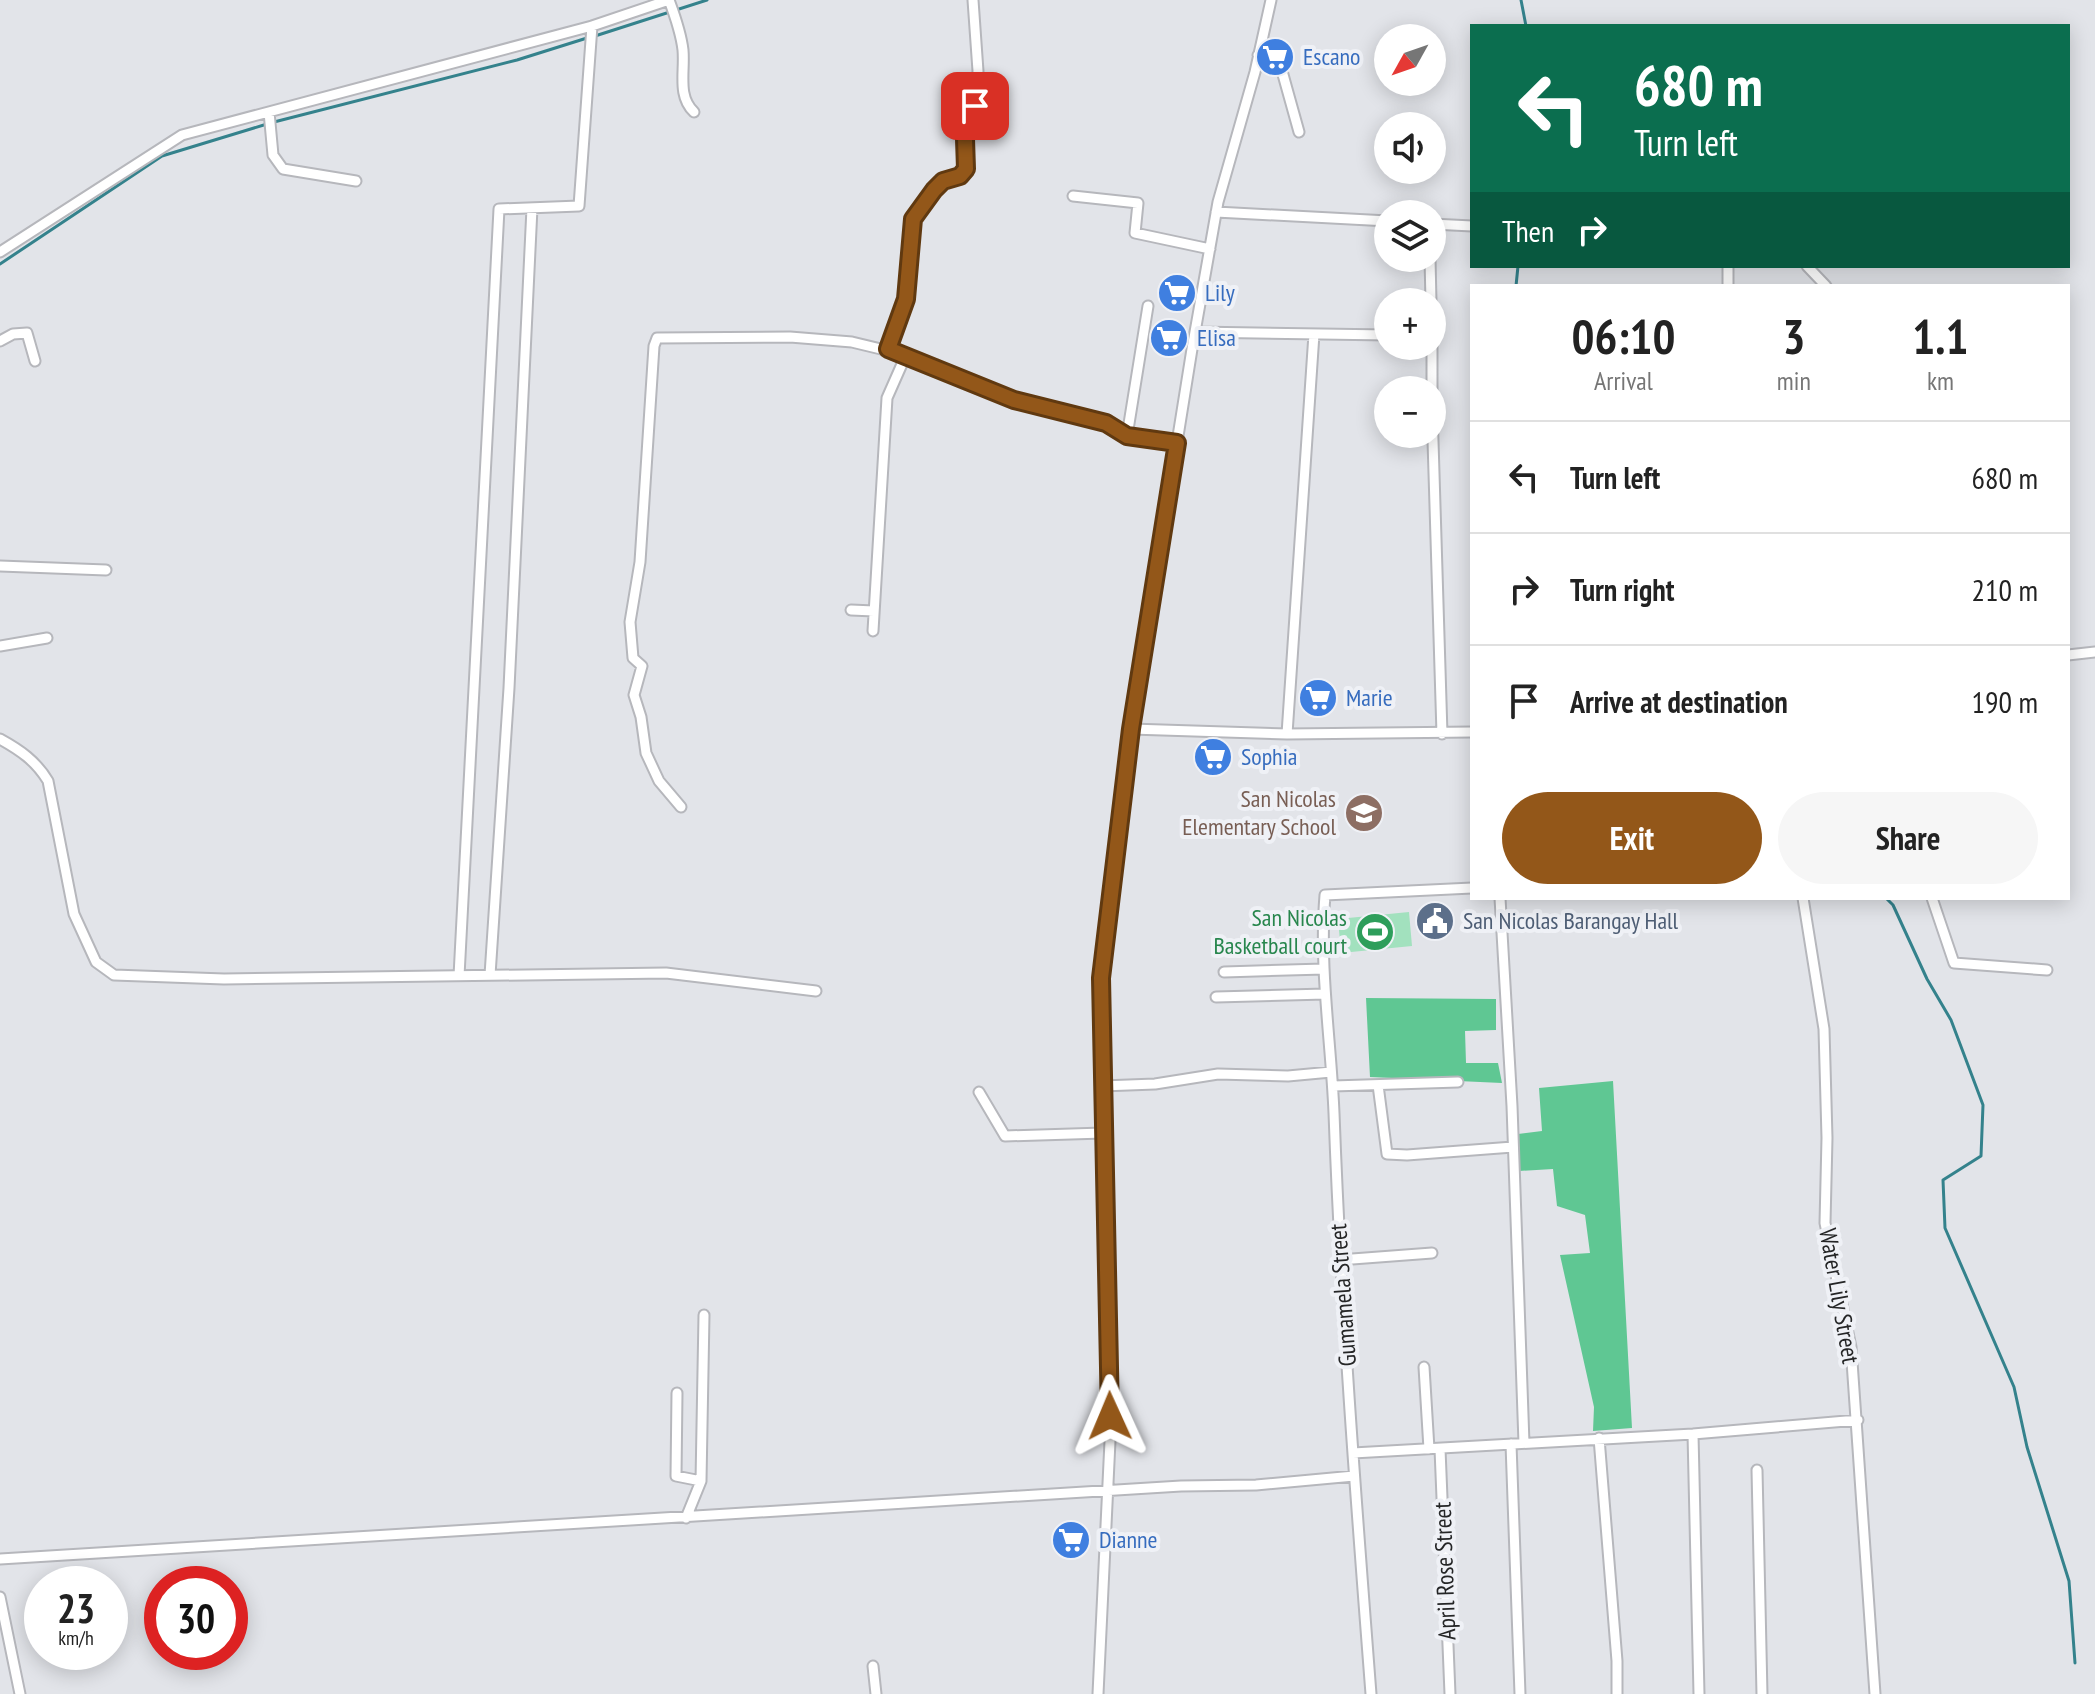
<!DOCTYPE html>
<html lang="en">
<head>
<meta charset="utf-8">
<style>
  body { margin:0; font-family:"PT Sans Narrow",sans-serif; background:#f6f6f6; color:#222; height:100vh; display:flex; flex-direction:column; font-size:30px; white-space:nowrap }
  * { box-sizing:border-box; margin:0 }
  p { font-size:26px; color:#767676 }
  .icon { flex:none; width:44px; height:44px; fill:none; stroke:currentColor; stroke-width:2; stroke-linecap:round; stroke-linejoin:round }
  .map { position:relative; flex:1; overflow:hidden }
  .panel { position:absolute; left:1470px; top:284px; width:600px; height:616px; display:flex; flex-direction:column; background:#fff; border-radius:0px; box-shadow:0 4px 20px #0003 }
  .panel>* { flex:none }
  .top-card { position:absolute; left:1470px; top:24px; width:600px; height:244px; border-radius:0px; box-shadow:0 4px 20px #0003; background:#0b6e4f; color:#fff; overflow:hidden }
  .needle { width:52px; rotate:230deg }
  .fabs { position:absolute; left:1374px; top:24px; display:grid; gap:16px }
  .fabs a { display:grid; place-items:center; width:72px; height:72px; border-radius:50%; background:#fff; box-shadow:0 4px 20px #0003; font-size:40px }
  .speed { position:absolute; left:24px; top:1566px; display:flex; gap:16px; font-size:40px; font-weight:700; text-align:center }
  .speed>* { display:grid; place-content:center; width:104px; height:104px; border-radius:50%; background:#fff; box-shadow:0 4px 20px #0003; line-height:1 }
  .speed small { font-size:20px; font-weight:400 }
  .speed .limit { border:12px solid #d22; background:#fff; color:#111 }
  .pin { position:absolute; display:grid; place-items:center; width:68px; height:68px; color:#fff; margin:-34px; border-radius:16px; box-shadow:0 4px 12px #0006 }
  .me { position:absolute; width:88px; margin:-44px; rotate:359deg; stroke-linejoin:round; filter:drop-shadow(0 0 6px #0008) }
  .turn { display:flex; align-items:center; gap:28px; height:168px; padding:0 32px; font-size:36px }
  .turn .icon { width:104px; height:104px; stroke-width:2.5 }
  .turn b { display:block; font-size:56px; line-height:68px }
  .then { display:flex; align-items:center; height:76px; padding:0 32px; background:#0003; gap:16px; font-size:30px }
  .eta { display:flex; justify-content:space-evenly; align-items:center; height:136px; text-align:center }
  .eta b { font-size:48px; font-weight:800; line-height:56px }
  .button { display:flex; gap:16px; margin-top:auto; padding:16px 32px }
  .button a { flex:1; height:92px; border-radius:48px; background:#935719; color:#fff; font-size:32px; font-weight:800; line-height:92px; text-align:center }
  .button a+a { background:#f6f6f6; color:#222 }
  ul { padding:0; list-style:none }
  li { display:flex; align-items:center; gap:24px; height:112px; padding:0 32px; border-top:2px solid #e0e0e0 }
  li div { flex:1 }
  li b { display:block; font-size:30px }
  li em { font-style:normal }
  .map>svg:first-child { display:block }
  .green { fill:#a2e1be }
  .forest { fill:#5fc793 }
  .lines { fill:none; stroke-linecap:round; stroke-linejoin:round }
  .stream { stroke:#34828c; stroke-width:3 }
  .street-casing { stroke:#b6b7bc; stroke-width:13 }
  .street { stroke:#fff; stroke-width:9 }
  .route-casing { stroke:#603910; stroke-width:20 }
  .route { stroke:#935719; stroke-width:14 }
  .labels { text-anchor:middle; stroke-width:8; stroke-linejoin:round; paint-order:stroke }
  .shop-label { font-size:24px; fill:#366cbe; stroke:#eff1f6; text-anchor:start }
  .education-label { font-size:24px; fill:#785e54; stroke:#eff1f6; text-anchor:end }
  .leisure-label { font-size:24px; fill:#27864d; stroke:#eff1f6; text-anchor:end }
  .service-label { font-size:24px; fill:#4e5e75; stroke:#eff1f6; text-anchor:start }
  .street-label { font-size:24px; fill:#252627; stroke:#eff1f6 }
</style>
</head>
<body>
<div class="map">
<svg width="2095" height="1694" viewBox="0 0 2095 1694">
  <rect width="100%" height="100%" fill="#e2e4e9"/>
  <path class="green" d="M 1409,912 L 1412,946 L 1341,953 L 1338,919 Z"/>
  <path class="forest" d="M 1366,998 L 1496,999 L 1496,1030 L 1465,1031 L 1466,1063 L 1498,1063 L 1502,1083 L 1370,1077 Z
    M 1613,1081 L 1632,1428 L 1593,1431 L 1594,1407 L 1560,1255 L 1590,1253 L 1585,1215 L 1557,1206 L 1553,1169 L 1519,1171 L 1518,1134 L 1542,1131 L 1539,1088 Z"/>
  <g class="lines">
    <path class="stream" d="M 1521,0 L 1526,26
      M 595,36 L 707,0
      M 274,122 L 517,60 L 587,38
      M 0,264 L 162,156 L 267,124
      M 1516,286 L 1518,266
      M 1886,898 L 1893,905 L 1927,979 L 1951,1020 L 1983,1105 L 1981,1156 L 1943,1180 L 1945,1228 L 2014,1387 L 2027,1447 L 2069,1581 L 2075,1663"/>
    <defs>
      <path id="street" d="M 669,0 C 675,16 681,33 683,50 C 685,72 677,96 694,112
        M 1258,55 L 1277,53 L 1299,132
        M 269,112 L 273,155 L 283,169 L 356,181
        M 1073,196 L 1138,203 L 1135,233 L 1210,249
        M 1216,212 L 1388,221
        M 1432,224 L 1472,226
        M 0,252 L 182,135 L 592,26 L 669,0
        M 1430,258 L 1431,302
        M 1728,266 L 1728,286
        M 1807,266 L 1826,286
        M 1195,332 L 1388,335
        M 0,341 L 13,334 L 27,333 L 35,361
        M 888,349 L 906,299 L 913,219 L 934,190 L 943,181 L 960,176 L 966,169 L 965,139 L 975,106 L 978,71 L 973,0
        M 1432,390 L 1432,346
        M 1432,408 L 1442,734
        M 1127,436 L 1148,306
        M 0,566 L 106,570
        M 851,610 L 874,611
        M 873,631 L 887,398 L 906,355
        M 0,646 L 47,638
        M 2068,655 L 2095,652
        M 1131,729 L 1287,734 L 1472,732
        M 1287,734 L 1314,334
        M 0,739 C 20,750 36,761 48,781 L 74,914 L 96,962 L 114,975 L 224,979 L 666,973 L 816,991
        M 681,807 L 659,781 L 646,753 L 641,717 L 634,695 L 642,666 L 633,658 L 630,622 L 640,562 L 654,346 L 657,338 L 790,337 L 852,342 L 906,355 L 1014,400 L 1106,423 L 1127,436 L 1177,443
        M 1500,898 L 1512,1106 L 1524,1443
        M 1803,898 L 1824,1029 L 1827,1138 L 1825,1223 L 1851,1347 L 1875,1694
        M 1932,898 L 1954,963 L 2047,970
        M 1224,972 L 1324,969
        M 490,975 L 509,688 L 532,208
        M 459,976 L 499,209 L 579,206 L 592,26
        M 1216,997 L 1325,994
        M 1378,1085 L 1387,1154 L 1407,1155 L 1513,1147
        M 1102,1086 L 1155,1084 L 1218,1074 L 1288,1076 L 1331,1072
        M 1333,1086 L 1458,1082
        M 979,1092 L 1005,1136 L 1103,1133
        M 1339,1260 L 1432,1253
        M 1424,1367 L 1429,1449
        M 677,1393 L 676,1476 L 701,1481
        M 1693,1434 L 1699,1694
        M 1599,1438 L 1617,1661 L 1617,1694
        M 1511,1444 L 1520,1694
        M 1440,1449 L 1450,1694
        M 1353,1453 L 1693,1434 L 1858,1420
        M 1757,1470 L 1762,1694
        M 686,1518 L 701,1481 L 704,1315
        M 0,1559 L 1181,1486 L 1256,1485 L 1354,1476
        M 0,1597 L 20,1694
        M 873,1666 L 876,1694
        M 1098,1694 L 1110,1441 L 1101,978 L 1131,729 L 1192,349 L 1218,202 L 1255,72 L 1271,0
        M 1371,1694 C 1356,1500 1341,1307 1334,1113 C 1331,1040 1319,968 1325,895 L 1472,888"/>
    </defs>
    <use href="#street" class="street-casing"/>
    <use href="#street" class="street"/>
  </g>
  <g class="lines">
    <defs>
      <path id="route" d="M 975,106 L 965,139 L 966,169 L 960,176 L 943,181 L 934,190 L 913,219 L 906,299 L 888,349 L 1014,400 L 1106,423 L 1127,436 L 1177,443 L 1131,729 L 1101,978 L 1110,1416"/>
    </defs>
    <use href="#route" class="route-casing"/>
    <use href="#route" class="route"/>
  </g>
  <defs>
    <symbol id="supermarket-disc" viewBox="-11 -11 22 22"><circle r="9.5" fill="#3f7fe0" stroke="#eff1f6"/><path d="M-6-5.5h2.5l.6 2H6L4.5 2H-2.5L-4.4-4H-6ZM-1.5 3.2a1.3 1.3 0 1 0 .1 0ZM3 3.2a1.3 1.3 0 1 0 .1 0Z" fill="#fff"/></symbol>
    <symbol id="school-disc" viewBox="-11 -11 22 22"><circle r="9.5" fill="#8d6e63" stroke="#eff1f6"/><path d="M0-5L7-2L0 1L-7-2ZM-4 1L0 2.5L4 1V4Q0 6-4 4Z" fill="#fff"/></symbol>
    <symbol id="civic-disc" viewBox="-11 -11 22 22"><circle r="9.5" fill="#5c6f8a" stroke="#eff1f6"/><path d="M-.6-6.5H3V-4.5H.6V-3L4-1V1h2V6H-6V1h2V-1L-.6-3ZM-1.2 2.5V6h2.4V2.5Z" fill="#fff"/></symbol>
    <symbol id="stadium-disc" viewBox="-11 -11 22 22"><circle r="9.5" fill="#2e9e5b" stroke="#eff1f6"/><path d="M0-5a6.5 5 0 1 0 0 10a6.5 5 0 1 0 0-10ZM-3.5-1.8h7v3.6h-7Z" fill="#fff"/></symbol>
  </defs>
  <g fill-rule="evenodd">
    <use href="#supermarket-disc" x="1253" y="35" width="44" height="44"/>
    <use href="#supermarket-disc" x="1155" y="271" width="44" height="44"/>
    <use href="#supermarket-disc" x="1147" y="316" width="44" height="44"/>
    <use href="#supermarket-disc" x="1296" y="676" width="44" height="44"/>
    <use href="#supermarket-disc" x="1191" y="735" width="44" height="44"/>
    <use href="#school-disc" x="1342" y="791" width="44" height="44"/>
    <use href="#civic-disc" x="1413" y="899" width="44" height="44"/>
    <use href="#stadium-disc" x="1353" y="910" width="44" height="44"/>
    <use href="#supermarket-disc" x="1049" y="1518" width="44" height="44"/>
  </g>
  <g class="labels">
    <g class="shop-label">
      <text x="1303" y="65">Escano</text>
      <text x="1205" y="301">Lily</text>
      <text x="1197" y="346">Elisa</text>
      <text x="1346" y="706">Marie</text>
      <text x="1241" y="765">Sophia</text>
      <text x="1099" y="1548">Dianne</text>
    </g>
    <g class="education-label">
      <text x="1336" y="807">San Nicolas<tspan x="1336" dy="28">Elementary School</tspan></text>
    </g>
    <g class="leisure-label">
      <text x="1347" y="926">San Nicolas<tspan x="1347" dy="28">Basketball court</tspan></text>
    </g>
    <g class="service-label">
      <text x="1463" y="929">San Nicolas Barangay Hall</text>
    </g>
    <g class="street-label">
      <text transform="translate(1343 1295) rotate(-94)" y="8">Gumamela Street</text>
      <text transform="translate(1839 1296) rotate(80)" y="8">Water Lily Street</text>
      <text transform="translate(1445 1571) rotate(-92)" y="8">April Rose Street</text>
    </g>
  </g>
</svg>
<div class="fabs">
<a><svg class="needle" viewBox="-14 -14 28 28"><path d="M0-13l5 13h-10z" fill="#e53935"/><path d="M0 13l5-13h-10z" fill="#767676"/></svg></a>
<a><svg class="icon" aria-label="sound" viewBox="0 0 24 24"><path d="M4 9h4l5-4v14l-5-4H4zM17 9q2 3 0 6"/></svg></a>
<a><svg class="icon" aria-label="layers" viewBox="0 0 24 24"><path d="M12 4l9 5-9 5-9-5zM3 14l9 5 9-5"/></svg></a>
<a>+</a>
<a>−</a>
</div>
<div class="speed"><div>23<small>km/h</small></div><div class="limit">30</div></div>
<div class="pin" style="left:975px;top:106px;background:#d93025"><svg class="icon" aria-label="arrive" viewBox="0 0 24 24"><path d="M6 21V4h12l-3 4 3 4H6"/></svg></div>
<svg class="me" style="left:1110px;top:1416px" viewBox="-20 -20 40 40"><path d="M0-17L14 15 0 8-14 15z" fill="#935719" stroke="#fff" stroke-width="4"/></svg>
<div class="top-card">
<div class="turn"><svg class="icon" aria-label="left" viewBox="0 0 24 24"><path d="M17 20v-9H6M10 6l-5 5 5 5"/></svg><div><b>680 m</b>Turn left</div></div>
<div class="then">Then<svg class="icon" aria-label="right" viewBox="0 0 24 24"><path d="M7 20v-9h11M14 6l5 5-5 5"/></svg></div>
</div>
<section class="panel">
<div class="eta">
<div><b>06:10</b><p>Arrival</p></div>
<div><b>3</b><p>min</p></div>
<div><b>1.1</b><p>km</p></div>
</div>
<ul>
<li><svg class="icon" aria-label="left" viewBox="0 0 24 24"><path d="M17 20v-9H6M10 6l-5 5 5 5"/></svg><div><b>Turn left</b></div><em>680 m</em></li>
<li><svg class="icon" aria-label="right" viewBox="0 0 24 24"><path d="M7 20v-9h11M14 6l5 5-5 5"/></svg><div><b>Turn right</b></div><em>210 m</em></li>
<li><svg class="icon" aria-label="arrive" viewBox="0 0 24 24"><path d="M6 21V4h12l-3 4 3 4H6"/></svg><div><b>Arrive at destination</b></div><em>190 m</em></li>
</ul>
<div class="button"><a>Exit</a><a>Share</a></div>
</section>
</div>
</body>
</html>
